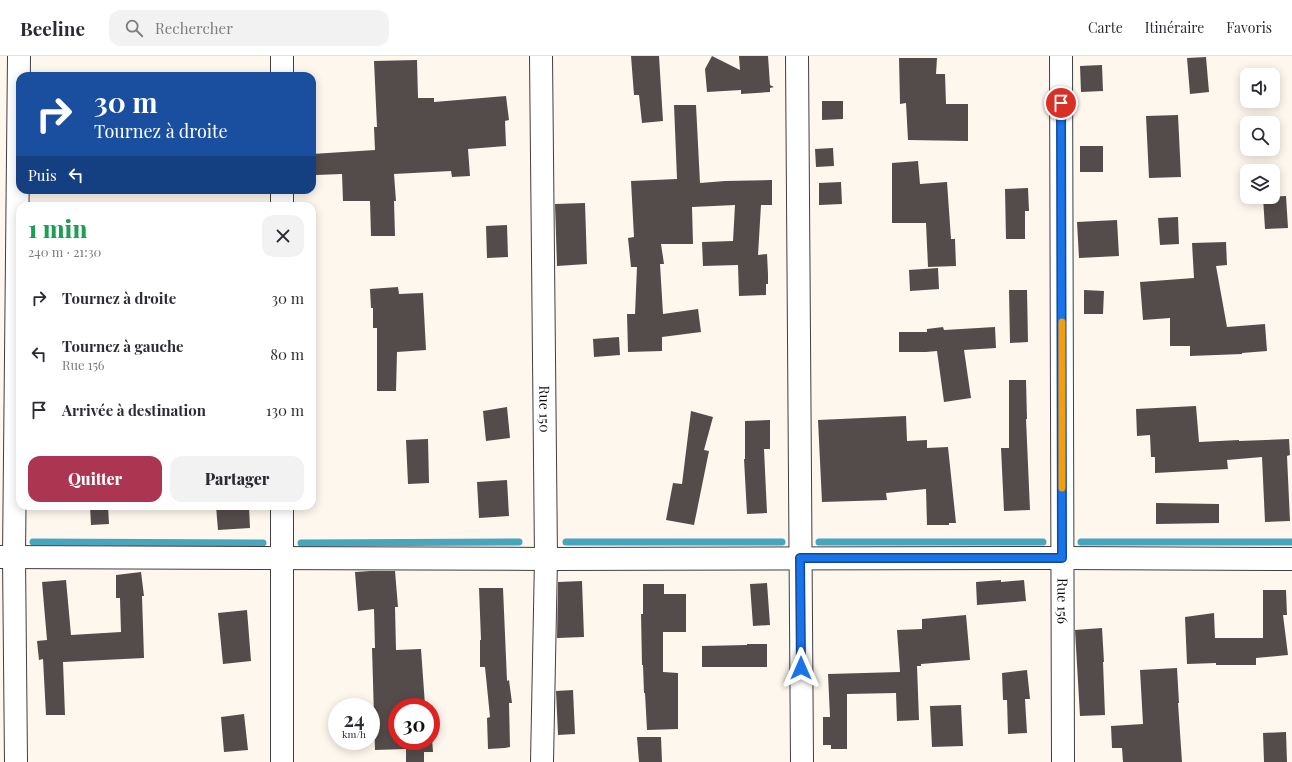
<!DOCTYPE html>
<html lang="fr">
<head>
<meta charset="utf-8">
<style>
  body { margin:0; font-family:"Playfair Display",serif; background:#f2f2f3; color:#2b2b33; height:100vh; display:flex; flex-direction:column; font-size:15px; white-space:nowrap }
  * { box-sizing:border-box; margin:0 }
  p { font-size:13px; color:#7c7c81 }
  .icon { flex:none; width:22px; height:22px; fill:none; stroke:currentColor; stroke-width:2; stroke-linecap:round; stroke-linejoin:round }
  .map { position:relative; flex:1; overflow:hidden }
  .drawer { position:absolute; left:16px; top:146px; width:300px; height:308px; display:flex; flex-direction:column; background:#fff; border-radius:12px; box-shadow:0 2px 10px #0003 }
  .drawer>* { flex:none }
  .banner { position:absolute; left:16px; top:16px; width:300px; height:122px; border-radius:12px; box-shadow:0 2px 10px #0003; background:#1a4fa0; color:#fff; overflow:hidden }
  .buttons { position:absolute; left:1240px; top:12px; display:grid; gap:8px }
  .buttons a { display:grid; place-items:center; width:40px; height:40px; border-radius:8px; background:#fff; box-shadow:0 2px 10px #0003; font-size:20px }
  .speed { position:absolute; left:328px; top:642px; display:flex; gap:8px; font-size:20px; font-weight:700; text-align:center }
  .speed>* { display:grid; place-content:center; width:52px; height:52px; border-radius:50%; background:#fff; box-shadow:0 2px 10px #0003; line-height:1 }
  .speed small { font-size:10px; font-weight:400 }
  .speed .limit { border:6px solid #d22; background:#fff; color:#111 }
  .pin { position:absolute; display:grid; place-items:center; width:34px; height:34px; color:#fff; margin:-17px; border:2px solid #fff; border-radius:50%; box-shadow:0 1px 4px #0007 }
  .me { position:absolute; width:44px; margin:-22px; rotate:0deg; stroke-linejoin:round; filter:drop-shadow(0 0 3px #0008) }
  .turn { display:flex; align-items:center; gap:14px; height:84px; padding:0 12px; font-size:18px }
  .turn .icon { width:52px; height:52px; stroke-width:2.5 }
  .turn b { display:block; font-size:28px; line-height:34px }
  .then { display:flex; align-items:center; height:38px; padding:0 12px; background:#0003; gap:8px; font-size:15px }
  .round { display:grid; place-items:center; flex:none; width:42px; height:42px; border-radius:12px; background:#f2f2f3 }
  .headline { display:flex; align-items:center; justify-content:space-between; height:68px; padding:0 12px }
  h1 { font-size:24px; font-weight:800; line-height:30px; color:#1e9e55 }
  .action { display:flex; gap:8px; margin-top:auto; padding:8px 12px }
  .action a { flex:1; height:46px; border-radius:12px; background:#ac3552; color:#fff; font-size:16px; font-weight:800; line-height:46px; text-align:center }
  .action a+a { background:#f2f2f3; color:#2b2b33 }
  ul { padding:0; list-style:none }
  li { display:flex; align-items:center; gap:12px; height:56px; padding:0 12px }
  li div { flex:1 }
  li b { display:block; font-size:15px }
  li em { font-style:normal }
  header { display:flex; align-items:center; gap:24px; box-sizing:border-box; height:56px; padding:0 20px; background:#fff; border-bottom:1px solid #e1e1e2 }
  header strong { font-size:19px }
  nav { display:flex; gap:22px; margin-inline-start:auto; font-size:14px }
  .search { width:280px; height:36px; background:#f2f2f3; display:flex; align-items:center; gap:10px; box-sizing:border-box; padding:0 14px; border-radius:12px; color:#7c7c81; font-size:15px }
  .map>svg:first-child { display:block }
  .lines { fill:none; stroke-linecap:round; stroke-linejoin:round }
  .stream { stroke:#47a6bd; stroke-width:7 }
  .building { fill:#544c4a }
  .street-casing { stroke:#3f3f3f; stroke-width:24 }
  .street { stroke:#fff; stroke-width:22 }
  .route-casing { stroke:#114b97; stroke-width:10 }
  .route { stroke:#1a73e8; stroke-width:7 }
  .slow { stroke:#f59e0b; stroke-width:7 }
  .labels { text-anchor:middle; stroke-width:4; stroke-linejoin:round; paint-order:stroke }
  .street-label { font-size:14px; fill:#0c0c0c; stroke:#fff }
</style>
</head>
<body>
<header>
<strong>Beeline</strong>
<div class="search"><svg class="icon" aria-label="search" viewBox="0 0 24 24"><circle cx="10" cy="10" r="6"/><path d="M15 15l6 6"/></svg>Rechercher</div>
<nav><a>Carte</a><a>Itinéraire</a><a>Favoris</a></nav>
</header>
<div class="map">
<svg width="1292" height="706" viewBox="0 0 1292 706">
  <rect width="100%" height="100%" fill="#fdf7ee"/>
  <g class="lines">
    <path class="stream" d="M 33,486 L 263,487
      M 566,486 L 782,486
      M 819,486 L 1043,486
      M 1081,486 L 1292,486
      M 301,487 L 519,486"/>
  </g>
  <path class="building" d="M 631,0 L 659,0 L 663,65 L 642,67 L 639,39 L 634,39 Z
    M 712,0 L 740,14 L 739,0 L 768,0 L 770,29 L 774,31 L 770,32 L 770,36 L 741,38 L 741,34 L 707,36 L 705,13 Z
    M 1206,1 L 1209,36 L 1190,38 L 1187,2 Z
    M 899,2 L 937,2 L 936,18 L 945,18 L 946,48 L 968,48 L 968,85 L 908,84 L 906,47 L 900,48 Z
    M 417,4 L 418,42 L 434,42 L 434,46 L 506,40 L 509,64 L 505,65 L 506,90 L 468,93 L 470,120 L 452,121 L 451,115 L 394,118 L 396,145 L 394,145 L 395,180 L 371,180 L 370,145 L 343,145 L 342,118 L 316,119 L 316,118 L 312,118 L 312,98 L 375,94 L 374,71 L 377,71 L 374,5 Z
    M 1102,9 L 1103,35 L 1081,36 L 1080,10 Z
    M 822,45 L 843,45 L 843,63 L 822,64 Z
    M 674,49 L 696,49 L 700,127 L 725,125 L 772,124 L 772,149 L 761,149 L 758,199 L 767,198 L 768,218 L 768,228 L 766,228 L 766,239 L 739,240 L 738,209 L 703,210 L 702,186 L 733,185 L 735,149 L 692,151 L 693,188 L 661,188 L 664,208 L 660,208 L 663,258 L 698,253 L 701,276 L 662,281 L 662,295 L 628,296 L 627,258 L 635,258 L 637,211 L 631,211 L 628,182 L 634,181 L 631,125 L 677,123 Z
    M 1178,59 L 1181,121 L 1149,122 L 1146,60 Z
    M 1080,90 L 1103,90 L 1103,116 L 1080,116 Z
    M 833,92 L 834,110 L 816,111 L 815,93 Z
    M 918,105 L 920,128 L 947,126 L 951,183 L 955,183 L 956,210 L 928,211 L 926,167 L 892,167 L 892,107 Z
    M 841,126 L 842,148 L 819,149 L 819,127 Z
    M 1028,132 L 1029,155 L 1025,155 L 1025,183 L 1006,183 L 1005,133 Z
    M 1286,140 L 1288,172 L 1265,173 L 1263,141 Z
    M 585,147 L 587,208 L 557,210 L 555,148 Z
    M 1178,161 L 1179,188 L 1160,189 L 1158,162 Z
    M 1117,164 L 1119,200 L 1079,202 L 1077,166 Z
    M 507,169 L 508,201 L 487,202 L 486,170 Z
    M 1226,186 L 1227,209 L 1216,210 L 1227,271 L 1265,268 L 1267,295 L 1242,297 L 1242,298 L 1190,300 L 1190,290 L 1170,290 L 1170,262 L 1143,264 L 1140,226 L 1194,222 L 1192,187 Z
    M 938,212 L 939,233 L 910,235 L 909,214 Z
    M 398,231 L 399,238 L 423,237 L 426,294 L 397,296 L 396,335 L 377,335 L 377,272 L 373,272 L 373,252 L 371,252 L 370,233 Z
    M 1009,234 L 1027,234 L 1028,286 L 1010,287 Z
    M 1084,234 L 1104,235 L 1103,258 L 1084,258 Z
    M 943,271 L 944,274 L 995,271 L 996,292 L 964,294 L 971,342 L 944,346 L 937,295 L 926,296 L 899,296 L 899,276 L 927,276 L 927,273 Z
    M 619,281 L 620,299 L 594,301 L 593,283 Z
    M 1009,324 L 1026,324 L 1027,363 L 1026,363 L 1030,454 L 1004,455 L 1001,392 L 1009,392 Z
    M 1196,350 L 1199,386 L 1239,384 L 1239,385 L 1289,383 L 1290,399 L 1287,400 L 1290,465 L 1265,466 L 1262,401 L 1227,404 L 1228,413 L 1155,417 L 1155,401 L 1151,401 L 1150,379 L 1137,380 L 1136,353 Z
    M 507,351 L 510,382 L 486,385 L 483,355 Z
    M 691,355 L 713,361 L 704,394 L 709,395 L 694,469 L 666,464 L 673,427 L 682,428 Z
    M 906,360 L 907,385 L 927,384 L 927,392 L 948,391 L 956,467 L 949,467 L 949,469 L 927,469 L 926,433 L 886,437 L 887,444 L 822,446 L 818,364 Z
    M 770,364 L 770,393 L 764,393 L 767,457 L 747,458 L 744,403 L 745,403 L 745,365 Z
    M 428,383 L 429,427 L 408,428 L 406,384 Z
    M 507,424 L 509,460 L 479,462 L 477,426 Z
    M 1156,447 L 1219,448 L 1219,467 L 1156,468 Z
    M 90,450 L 108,450 L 109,468 L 91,469 Z
    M 216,450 L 249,450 L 250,472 L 218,474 Z
    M 370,515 L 395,515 L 398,551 L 395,551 L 396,594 L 421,593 L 425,649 L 430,649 L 430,651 L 397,651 L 397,685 L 431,685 L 431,669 L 433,696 L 424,696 L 424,706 L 406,706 L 406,693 L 375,694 L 372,592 L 375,592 L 374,553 L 358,555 L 355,516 Z
    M 141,516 L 144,540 L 142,540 L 144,602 L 63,606 L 65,659 L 46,659 L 43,603 L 39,604 L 37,585 L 47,584 L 42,526 L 66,524 L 71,579 L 121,576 L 120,542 L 116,542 L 116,519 Z
    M 1001,524 L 1001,526 L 1024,524 L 1026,545 L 977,549 L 976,526 Z
    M 582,525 L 584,581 L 557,582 L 558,526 Z
    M 767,527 L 770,569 L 753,570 L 750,528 Z
    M 643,528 L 664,528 L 664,538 L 686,538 L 686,576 L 663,576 L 663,616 L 678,617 L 678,673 L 647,674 L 645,637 L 644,637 L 643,609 L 642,609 L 641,558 L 643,558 Z
    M 479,532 L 503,532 L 507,625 L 509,624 L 512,647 L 509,647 L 510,691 L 505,692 L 488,693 L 487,662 L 490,661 L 485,611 L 480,611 L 480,584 L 481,584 Z
    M 1263,534 L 1286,534 L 1287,559 L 1283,559 L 1288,599 L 1256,602 L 1256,609 L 1216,609 L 1216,607 L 1187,608 L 1185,561 L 1214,557 L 1215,582 L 1263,582 Z
    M 247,554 L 251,605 L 223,608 L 218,557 Z
    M 966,559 L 970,604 L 921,608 L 921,610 L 917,610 L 919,664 L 897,665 L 896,637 L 847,638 L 847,693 L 831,693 L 831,689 L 823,689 L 823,661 L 830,661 L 828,618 L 900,616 L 897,574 L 922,573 L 922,563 Z
    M 1102,572 L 1104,606 L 1103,606 L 1105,659 L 1080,660 L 1075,574 Z
    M 747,588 L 767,588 L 767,611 L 702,611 L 702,590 L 747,589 Z
    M 1177,612 L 1179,647 L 1178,647 L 1182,706 L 1123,706 L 1122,692 L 1112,692 L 1111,670 L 1143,668 L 1140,614 Z
    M 1027,614 L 1030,643 L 1025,643 L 1027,677 L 1008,678 L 1007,644 L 1003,644 L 1002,617 Z
    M 573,634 L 575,678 L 558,679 L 556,635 Z
    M 961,649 L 963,690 L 932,691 L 930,650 Z
    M 244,658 L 248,694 L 224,696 L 221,661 Z
    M 1286,676 L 1287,706 L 1264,706 L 1263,677 Z
    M 637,681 L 661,681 L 662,706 L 639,706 Z"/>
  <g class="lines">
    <defs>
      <g id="street">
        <path d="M 282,0 L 282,20"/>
        <path id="s1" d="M 541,0 L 546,503 L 542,706"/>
        <path d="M 797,0 L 802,706"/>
        <path id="s2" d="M 1061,0 L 1063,706"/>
        <path d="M 282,134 L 282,150"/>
        <path d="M 0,501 L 546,503 L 1063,502 L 1292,503"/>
        <path d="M 16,706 L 14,501 L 19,0"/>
        <path d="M 282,706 L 282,450"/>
      </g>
    </defs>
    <use href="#street" class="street-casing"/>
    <use href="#street" class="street"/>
  </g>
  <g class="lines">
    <defs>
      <path id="route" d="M 801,612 L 800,502 L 1062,502 L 1061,47"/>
    </defs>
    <use href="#route" class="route-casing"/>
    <use href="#route" class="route"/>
    <path class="slow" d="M 1062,266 L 1062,432"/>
  </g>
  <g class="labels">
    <g class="street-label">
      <text dy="5" stroke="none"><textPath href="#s1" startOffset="353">Rue 150</textPath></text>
      <text dy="5" stroke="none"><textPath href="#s2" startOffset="545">Rue 156</textPath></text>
    </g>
  </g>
</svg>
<div class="buttons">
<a><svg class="icon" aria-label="sound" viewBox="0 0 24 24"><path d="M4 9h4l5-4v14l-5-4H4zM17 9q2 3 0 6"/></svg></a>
<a><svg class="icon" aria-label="search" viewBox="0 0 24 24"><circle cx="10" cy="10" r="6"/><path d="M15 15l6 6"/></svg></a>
<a><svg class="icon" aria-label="layers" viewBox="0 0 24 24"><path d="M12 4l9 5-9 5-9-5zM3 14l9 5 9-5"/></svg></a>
</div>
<div class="speed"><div>24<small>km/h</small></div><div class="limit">30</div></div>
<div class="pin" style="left:1061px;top:47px;background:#d93025"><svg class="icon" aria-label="arrive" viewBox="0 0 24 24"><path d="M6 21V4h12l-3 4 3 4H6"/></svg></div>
<svg class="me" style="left:801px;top:612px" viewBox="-20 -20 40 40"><path d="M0-17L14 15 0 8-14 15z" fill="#1a73e8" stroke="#fff" stroke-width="4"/></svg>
<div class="banner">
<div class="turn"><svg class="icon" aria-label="right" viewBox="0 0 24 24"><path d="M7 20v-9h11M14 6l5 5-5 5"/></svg><div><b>30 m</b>Tournez à droite</div></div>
<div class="then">Puis<svg class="icon" aria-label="left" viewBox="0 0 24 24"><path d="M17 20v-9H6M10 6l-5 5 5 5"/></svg></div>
</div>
<section class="drawer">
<div class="headline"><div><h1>1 min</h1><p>240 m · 21:30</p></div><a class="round"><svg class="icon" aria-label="close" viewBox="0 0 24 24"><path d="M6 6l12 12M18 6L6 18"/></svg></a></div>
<ul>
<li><svg class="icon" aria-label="right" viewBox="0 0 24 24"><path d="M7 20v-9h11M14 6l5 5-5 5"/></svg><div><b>Tournez à droite</b></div><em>30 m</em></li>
<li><svg class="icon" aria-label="left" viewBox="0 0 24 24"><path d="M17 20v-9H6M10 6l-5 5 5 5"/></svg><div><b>Tournez à gauche</b><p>Rue 156</p></div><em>80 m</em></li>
<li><svg class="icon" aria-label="arrive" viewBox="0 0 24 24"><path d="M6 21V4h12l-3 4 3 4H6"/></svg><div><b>Arrivée à destination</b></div><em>130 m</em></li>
</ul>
<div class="action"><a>Quitter</a><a>Partager</a></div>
</section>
</div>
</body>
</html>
